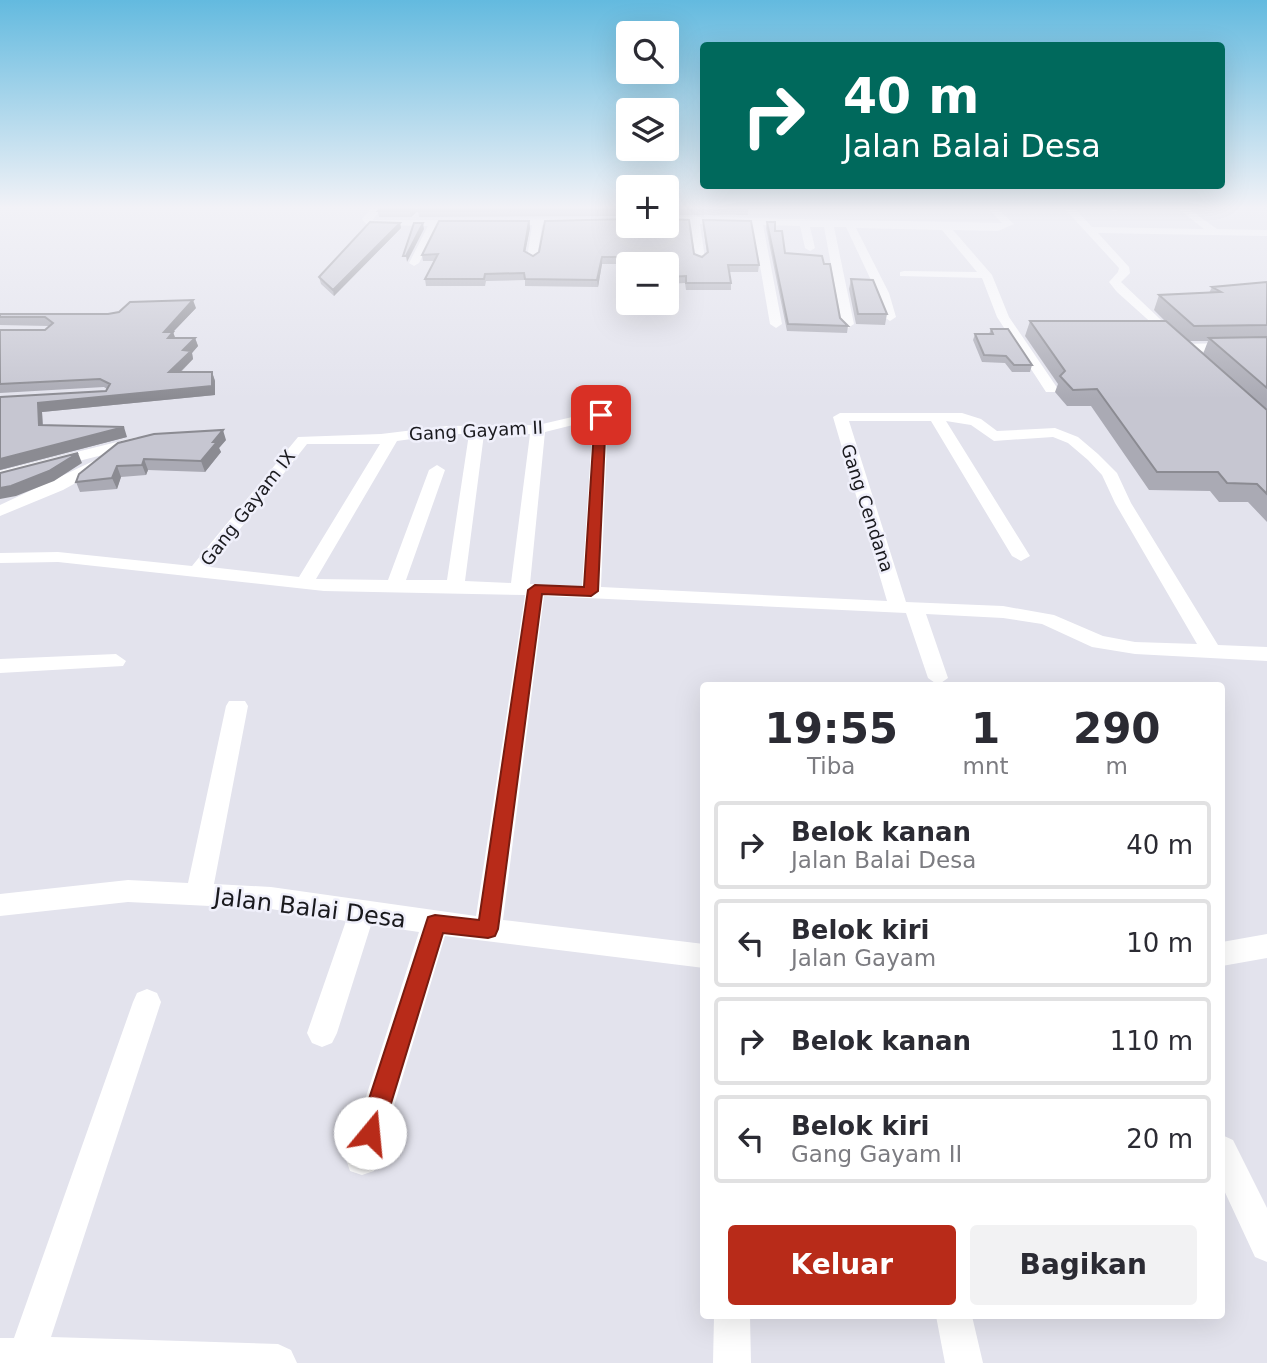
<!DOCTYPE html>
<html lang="id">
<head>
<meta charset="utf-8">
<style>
  body { margin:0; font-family:"DejaVu Sans",sans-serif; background:#f2f2f3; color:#2b2b33; height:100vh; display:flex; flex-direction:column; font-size:26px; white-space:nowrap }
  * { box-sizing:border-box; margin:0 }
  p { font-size:23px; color:#7c7c81 }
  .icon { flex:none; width:38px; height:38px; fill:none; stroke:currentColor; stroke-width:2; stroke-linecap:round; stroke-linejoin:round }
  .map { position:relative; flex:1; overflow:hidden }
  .drawer { position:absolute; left:700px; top:682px; width:525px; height:637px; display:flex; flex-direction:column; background:#fff; border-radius:7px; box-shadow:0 7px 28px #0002 }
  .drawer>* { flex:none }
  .banner { position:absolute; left:700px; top:42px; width:525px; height:147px; border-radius:7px; box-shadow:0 7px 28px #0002; background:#00695c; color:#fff; overflow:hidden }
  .fabs { position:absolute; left:616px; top:21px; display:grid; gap:14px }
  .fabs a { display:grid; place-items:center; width:63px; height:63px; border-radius:7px; background:#fff; box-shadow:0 7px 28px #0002; font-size:35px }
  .pin { position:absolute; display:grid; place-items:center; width:60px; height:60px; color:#fff; margin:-30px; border-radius:14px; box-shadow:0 4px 10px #0006 }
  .me { position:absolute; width:77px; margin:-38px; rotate:17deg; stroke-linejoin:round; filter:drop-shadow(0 0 5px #0008) }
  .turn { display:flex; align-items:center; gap:24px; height:147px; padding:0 28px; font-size:32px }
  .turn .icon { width:91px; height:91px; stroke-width:2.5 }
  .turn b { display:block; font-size:49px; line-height:60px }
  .eta { display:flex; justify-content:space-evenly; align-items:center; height:119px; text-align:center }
  .eta b { font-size:42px; font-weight:800; line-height:49px }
  .cta { display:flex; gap:14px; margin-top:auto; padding:14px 28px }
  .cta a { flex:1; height:80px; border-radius:7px; background:#b82b19; color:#fff; font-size:28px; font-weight:800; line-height:80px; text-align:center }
  .cta a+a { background:#f2f2f3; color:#2b2b33 }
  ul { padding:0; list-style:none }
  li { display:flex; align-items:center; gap:21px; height:88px; margin:0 14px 10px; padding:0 14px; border:4px solid #e1e1e2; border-radius:7px }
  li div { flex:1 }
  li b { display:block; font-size:26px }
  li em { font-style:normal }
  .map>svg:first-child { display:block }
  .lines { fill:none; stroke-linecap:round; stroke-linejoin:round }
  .minor { fill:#fff; fill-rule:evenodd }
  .wall { fill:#aaaab4; fill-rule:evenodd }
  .shaded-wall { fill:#8b8b92 }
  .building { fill:#c6c6d1; stroke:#8b8b92; stroke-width:2 }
  .route { fill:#b82b19; stroke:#781c10; stroke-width:2 }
  .labels { text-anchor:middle; stroke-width:5; stroke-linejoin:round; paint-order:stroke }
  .far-street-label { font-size:18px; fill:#1a1a1e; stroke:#f0f0fb }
  .near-street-label { font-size:24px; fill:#1a1a1e; stroke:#f0f0fb }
</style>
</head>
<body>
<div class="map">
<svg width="1267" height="1363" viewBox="0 0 1267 1363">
  <rect width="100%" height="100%" fill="#e3e3ed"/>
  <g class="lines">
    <path class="minor" d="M 370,209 L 380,209 L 373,220 L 465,220 L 470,223 L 465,226 L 437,226 L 419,263 L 414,266 L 409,263 L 428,226 L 367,225 L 362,219 Z
      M 988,209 L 998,209 L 1014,224 L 998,231 L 953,230 L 992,275 L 1009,317 L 1058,389 L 1056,392 L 1046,392 L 997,317 L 982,278 L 900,276 L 900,272 L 904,271 L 977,272 L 942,230 L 856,228 L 889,293 L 896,317 L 890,321 L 884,317 L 877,293 L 846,227 L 834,227 L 854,324 L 848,328 L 842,324 L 824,227 L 810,227 L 815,248 L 810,251 L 805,248 L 800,226 L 763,225 L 782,324 L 776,328 L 770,324 L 753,225 L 700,224 L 705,259 L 700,262 L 695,259 L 691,224 L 667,223 L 667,217 L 695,217 L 1002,223 Z
      M 1065,209 L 1075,209 L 1092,227 L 1204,229 L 1179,209 L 1189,209 L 1217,229 L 1267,230 L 1267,236 L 1098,233 L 1129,267 L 1130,273 L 1121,282 L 1179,337 L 1181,340 L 1175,344 L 1117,292 L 1109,282 L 1118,272 L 1119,268 Z
      M 1108,209 L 1119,209 L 1114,212 Z
      M 628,218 L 628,224 L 542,225 L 537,258 L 532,261 L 527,258 L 532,225 L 500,226 L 495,223 L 500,220 Z
      M 1267,342 L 1267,350 L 1183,352 L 1177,348 L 1183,344 Z
      M 598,411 L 608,416 L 601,587 L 887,601 L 833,417 L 840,413 L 962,413 L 981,419 L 997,431 L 1055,428 L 1078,437 L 1098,454 L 1117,473 L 1131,503 L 1218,645 L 1267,647 L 1267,661 L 1135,654 L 1092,647 L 1042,624 L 1003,618 L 926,614 L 948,678 L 938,685 L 928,678 L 906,613 L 544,596 L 503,920 L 704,944 L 704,968 L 445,936 L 378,1159 L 374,1171 L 362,1175 L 350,1171 L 346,1159 L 419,932 L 371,925 L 337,1033 L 332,1043 L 322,1047 L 312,1043 L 307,1033 L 346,921 L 271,909 L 128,902 L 0,916 L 0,894 L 128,880 L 188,883 L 226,706 L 229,701 L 245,701 L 248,706 L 214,884 L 271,887 L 476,916 L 525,595 L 324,591 L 58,562 L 0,563 L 0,553 L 58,552 L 192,566 L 298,437 L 381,434 L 447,426 L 538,425 ZM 593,420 L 582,586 L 530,584 L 545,432 ZM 849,421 L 931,421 L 1012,556 L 1021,561 L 1030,556 L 946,421 L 971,425 L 994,441 L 1053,437 L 1068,443 L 1088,460 L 1102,475 L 1115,503 L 1197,644 L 1135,642 L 1103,636 L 1054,615 L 1003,606 L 906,602 ZM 447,434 L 469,434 L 447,580 L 406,580 L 445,470 L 437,465 L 429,470 L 388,580 L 316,579 L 397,441 ZM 484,434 L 530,434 L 511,583 L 465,581 ZM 307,444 L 380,444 L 299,577 L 210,567 Z
      M 137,437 L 142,439 L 142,445 L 0,481 L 0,471 Z
      M 102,457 L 108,459 L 108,465 L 63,490 L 0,516 L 0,505 Z
      M 116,654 L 126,661 L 123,666 L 0,673 L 0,659 Z
      M 1267,934 L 1267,958 L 1222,966 L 1222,942 Z
      M 147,989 L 157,993 L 161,1002 L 51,1337 L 278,1344 L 291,1350 L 297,1363 L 0,1363 L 0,1338 L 14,1338 L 133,1002 L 137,993 Z
      M 1222,1135 L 1233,1140 L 1267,1208 L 1267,1262 L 1255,1257 L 1222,1186 Z
      M 714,1316 L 750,1316 L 751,1363 L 713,1363 Z
      M 936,1316 L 972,1316 L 983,1363 L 945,1363 Z"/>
  </g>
  <path class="wall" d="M 380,209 L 628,209 L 628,216 L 419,217 L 418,210 L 411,217 L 379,217 L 378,211 Z
    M 667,209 L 748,209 L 748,215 L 667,215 Z
    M 628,220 L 702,257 L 707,253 L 703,227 L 703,220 L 759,265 L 758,272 L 729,272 L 731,283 L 731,290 L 686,290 L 685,283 L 667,284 L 667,264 L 602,264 L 598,287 L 525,286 L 525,280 L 486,281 L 485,286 L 426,286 L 425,279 L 434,261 L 423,261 L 422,255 L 529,221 L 530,228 L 525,252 L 533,256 Z
    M 767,222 L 775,231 L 785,253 L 848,326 L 847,333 L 787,331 L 766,228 Z
    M 400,223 L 401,228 L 334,296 L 321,284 L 319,277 Z
    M 851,279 L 887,314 L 885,325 L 856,324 L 849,289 Z
    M 1267,282 L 1267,522 L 1248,502 L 1219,502 L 1210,491 L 1149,490 L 1091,406 L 1067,406 L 1055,392 L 1058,384 L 1025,336 L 1030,321 L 1165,321 L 1154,310 L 1159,295 L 1209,293 L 1212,287 ZM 1189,341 L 1208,341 L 1203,354 Z
    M 196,308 L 173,332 L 175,338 L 195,338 L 198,346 L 192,353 L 193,359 L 181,372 L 212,372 L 215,381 L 215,395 L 42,412 L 43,425 L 127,437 L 0,470 L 0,397 L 106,391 L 107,389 L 104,387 L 0,393 L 0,330 L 45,330 L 49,326 L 0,325 L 0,314 L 108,314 Z
    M 991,329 L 1032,365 L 1030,372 L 1012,372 L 1005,363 L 982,362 L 973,340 L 975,334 L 989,334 Z
    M 226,440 L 219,448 L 221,452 L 205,472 L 148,470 L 146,475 L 121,477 L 117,489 L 80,492 L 76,482 L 79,474 Z"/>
  <path class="shaded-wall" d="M 413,209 L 420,209 L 411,217 L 410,211 Z
    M 529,221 L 530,228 L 524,258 L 524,251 Z
    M 400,223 L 401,228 L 334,296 L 333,290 Z
    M 423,223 L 424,229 L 407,262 L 406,256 Z
    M 602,257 L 602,264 L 598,287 L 597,280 Z
    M 193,300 L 196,308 L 173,332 L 176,340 L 170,346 L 164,332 Z
    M 195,338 L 198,346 L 192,353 L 193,359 L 172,380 L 169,372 L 183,350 Z
    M 212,372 L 215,381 L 215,395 L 42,412 L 43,434 L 39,425 L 38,403 Z
    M 124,427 L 127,437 L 0,470 L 0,459 Z
    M 223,430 L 226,440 L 219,448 L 221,452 L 205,472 L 201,461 L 213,442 Z
    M 78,453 L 82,463 L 54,481 L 16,496 L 0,499 L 0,488 Z
    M 144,459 L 148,470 L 146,475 L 142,465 Z
    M 117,466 L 121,477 L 117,489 L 112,478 Z"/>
  <path class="building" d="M 380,209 L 413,209 L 410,211 L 378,211 Z
    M 419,209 L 628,209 L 418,211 Z
    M 628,219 L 628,226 L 667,226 L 667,219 L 689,220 L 694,254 L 702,257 L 708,252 L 703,220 L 751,221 L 759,265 L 728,265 L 731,283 L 686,283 L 686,276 L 667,277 L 667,264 L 656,264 L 654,259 L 639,257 L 602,257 L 597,280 L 525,279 L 524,273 L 485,274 L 484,279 L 425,279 L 438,254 L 422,255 L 439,221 L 529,221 L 524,251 L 533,256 L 539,252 L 545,221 Z
    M 370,222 L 400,223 L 333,290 L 319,277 Z
    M 767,222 L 775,222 L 775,231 L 782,231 L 785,253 L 822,256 L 824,264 L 830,264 L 840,318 L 848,326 L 788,324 Z
    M 414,223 L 423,223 L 406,256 L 403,256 Z
    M 851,279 L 873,280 L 887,314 L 858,314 Z
    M 1267,282 L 1267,325 L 1194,326 L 1159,295 L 1221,292 L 1212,287 Z
    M 193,300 L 164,332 L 173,332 L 168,338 L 195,338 L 183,350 L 191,351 L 169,372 L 212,372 L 212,386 L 38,403 L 39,425 L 124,427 L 0,459 L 0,397 L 106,391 L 110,384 L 100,379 L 0,384 L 0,330 L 45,330 L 53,323 L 45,317 L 0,317 L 0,314 L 108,314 L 119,312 L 130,302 Z
    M 1030,321 L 1166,321 L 1267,410 L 1267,494 L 1257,484 L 1227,483 L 1218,472 L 1157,472 L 1097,389 L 1073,390 L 1060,376 L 1065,371 Z
    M 991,329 L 1008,329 L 1032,365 L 1014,365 L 1006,356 L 984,355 L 975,334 L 993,334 Z
    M 1267,337 L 1267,388 L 1209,338 Z
    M 223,430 L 213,442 L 217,442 L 201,461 L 144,459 L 142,465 L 117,466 L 112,478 L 76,482 L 79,474 L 118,443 L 154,434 Z
    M 78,453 L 49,471 L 11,486 L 0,488 L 0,473 Z"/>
  <linearGradient id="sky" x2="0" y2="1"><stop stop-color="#63badf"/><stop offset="0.52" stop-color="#f2f2f7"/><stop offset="1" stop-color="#f2f2f7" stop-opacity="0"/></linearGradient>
  <rect width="1267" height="399" fill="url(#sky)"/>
  <path class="route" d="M 601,412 L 606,415 L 598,591 L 591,596 L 542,594 L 498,929 L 495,936 L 488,938 L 443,933 L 382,1133 L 379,1141 L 370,1145 L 362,1141 L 358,1133 L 428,917 L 435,915 L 479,920 L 528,590 L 535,585 L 584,587 L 595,415 Z"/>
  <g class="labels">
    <g class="far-street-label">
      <text transform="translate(476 431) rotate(-3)" y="6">Gang Gayam II</text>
      <text transform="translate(248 508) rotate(-52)" y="6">Gang Gayam IX</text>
      <text transform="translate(867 508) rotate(72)" y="6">Gang Cendana</text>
    </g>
    <g class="near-street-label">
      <text transform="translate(310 908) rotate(7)" y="8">Jalan Balai Desa</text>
    </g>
  </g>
</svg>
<div class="fabs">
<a><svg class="icon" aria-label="search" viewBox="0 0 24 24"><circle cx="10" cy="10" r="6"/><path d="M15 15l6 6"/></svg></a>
<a><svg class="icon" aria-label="layers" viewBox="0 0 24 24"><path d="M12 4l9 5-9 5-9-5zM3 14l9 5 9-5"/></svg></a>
<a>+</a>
<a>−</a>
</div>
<div class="pin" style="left:601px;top:415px;background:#d93025"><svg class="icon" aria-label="arrive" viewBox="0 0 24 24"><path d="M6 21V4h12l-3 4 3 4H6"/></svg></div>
<svg class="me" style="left:370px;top:1133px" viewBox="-20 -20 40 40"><circle r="19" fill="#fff"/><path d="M0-13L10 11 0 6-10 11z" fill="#b82b19"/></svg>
<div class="banner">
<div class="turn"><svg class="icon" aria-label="right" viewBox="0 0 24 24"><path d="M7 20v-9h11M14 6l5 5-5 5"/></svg><div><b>40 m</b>Jalan Balai Desa</div></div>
</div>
<section class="drawer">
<div class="eta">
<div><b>19:55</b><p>Tiba</p></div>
<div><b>1</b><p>mnt</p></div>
<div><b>290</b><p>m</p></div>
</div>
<ul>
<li><svg class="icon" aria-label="right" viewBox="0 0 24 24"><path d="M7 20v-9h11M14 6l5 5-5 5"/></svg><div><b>Belok kanan</b><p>Jalan Balai Desa</p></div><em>40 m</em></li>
<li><svg class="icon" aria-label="left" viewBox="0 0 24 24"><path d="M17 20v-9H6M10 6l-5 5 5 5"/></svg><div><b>Belok kiri</b><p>Jalan Gayam</p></div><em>10 m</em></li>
<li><svg class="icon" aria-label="right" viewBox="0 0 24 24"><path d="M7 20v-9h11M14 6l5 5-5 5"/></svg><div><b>Belok kanan</b></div><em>110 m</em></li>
<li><svg class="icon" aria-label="left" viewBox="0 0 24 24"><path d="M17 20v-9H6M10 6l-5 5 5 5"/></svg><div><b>Belok kiri</b><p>Gang Gayam II</p></div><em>20 m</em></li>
</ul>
<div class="cta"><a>Keluar</a><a>Bagikan</a></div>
</section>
</div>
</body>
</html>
